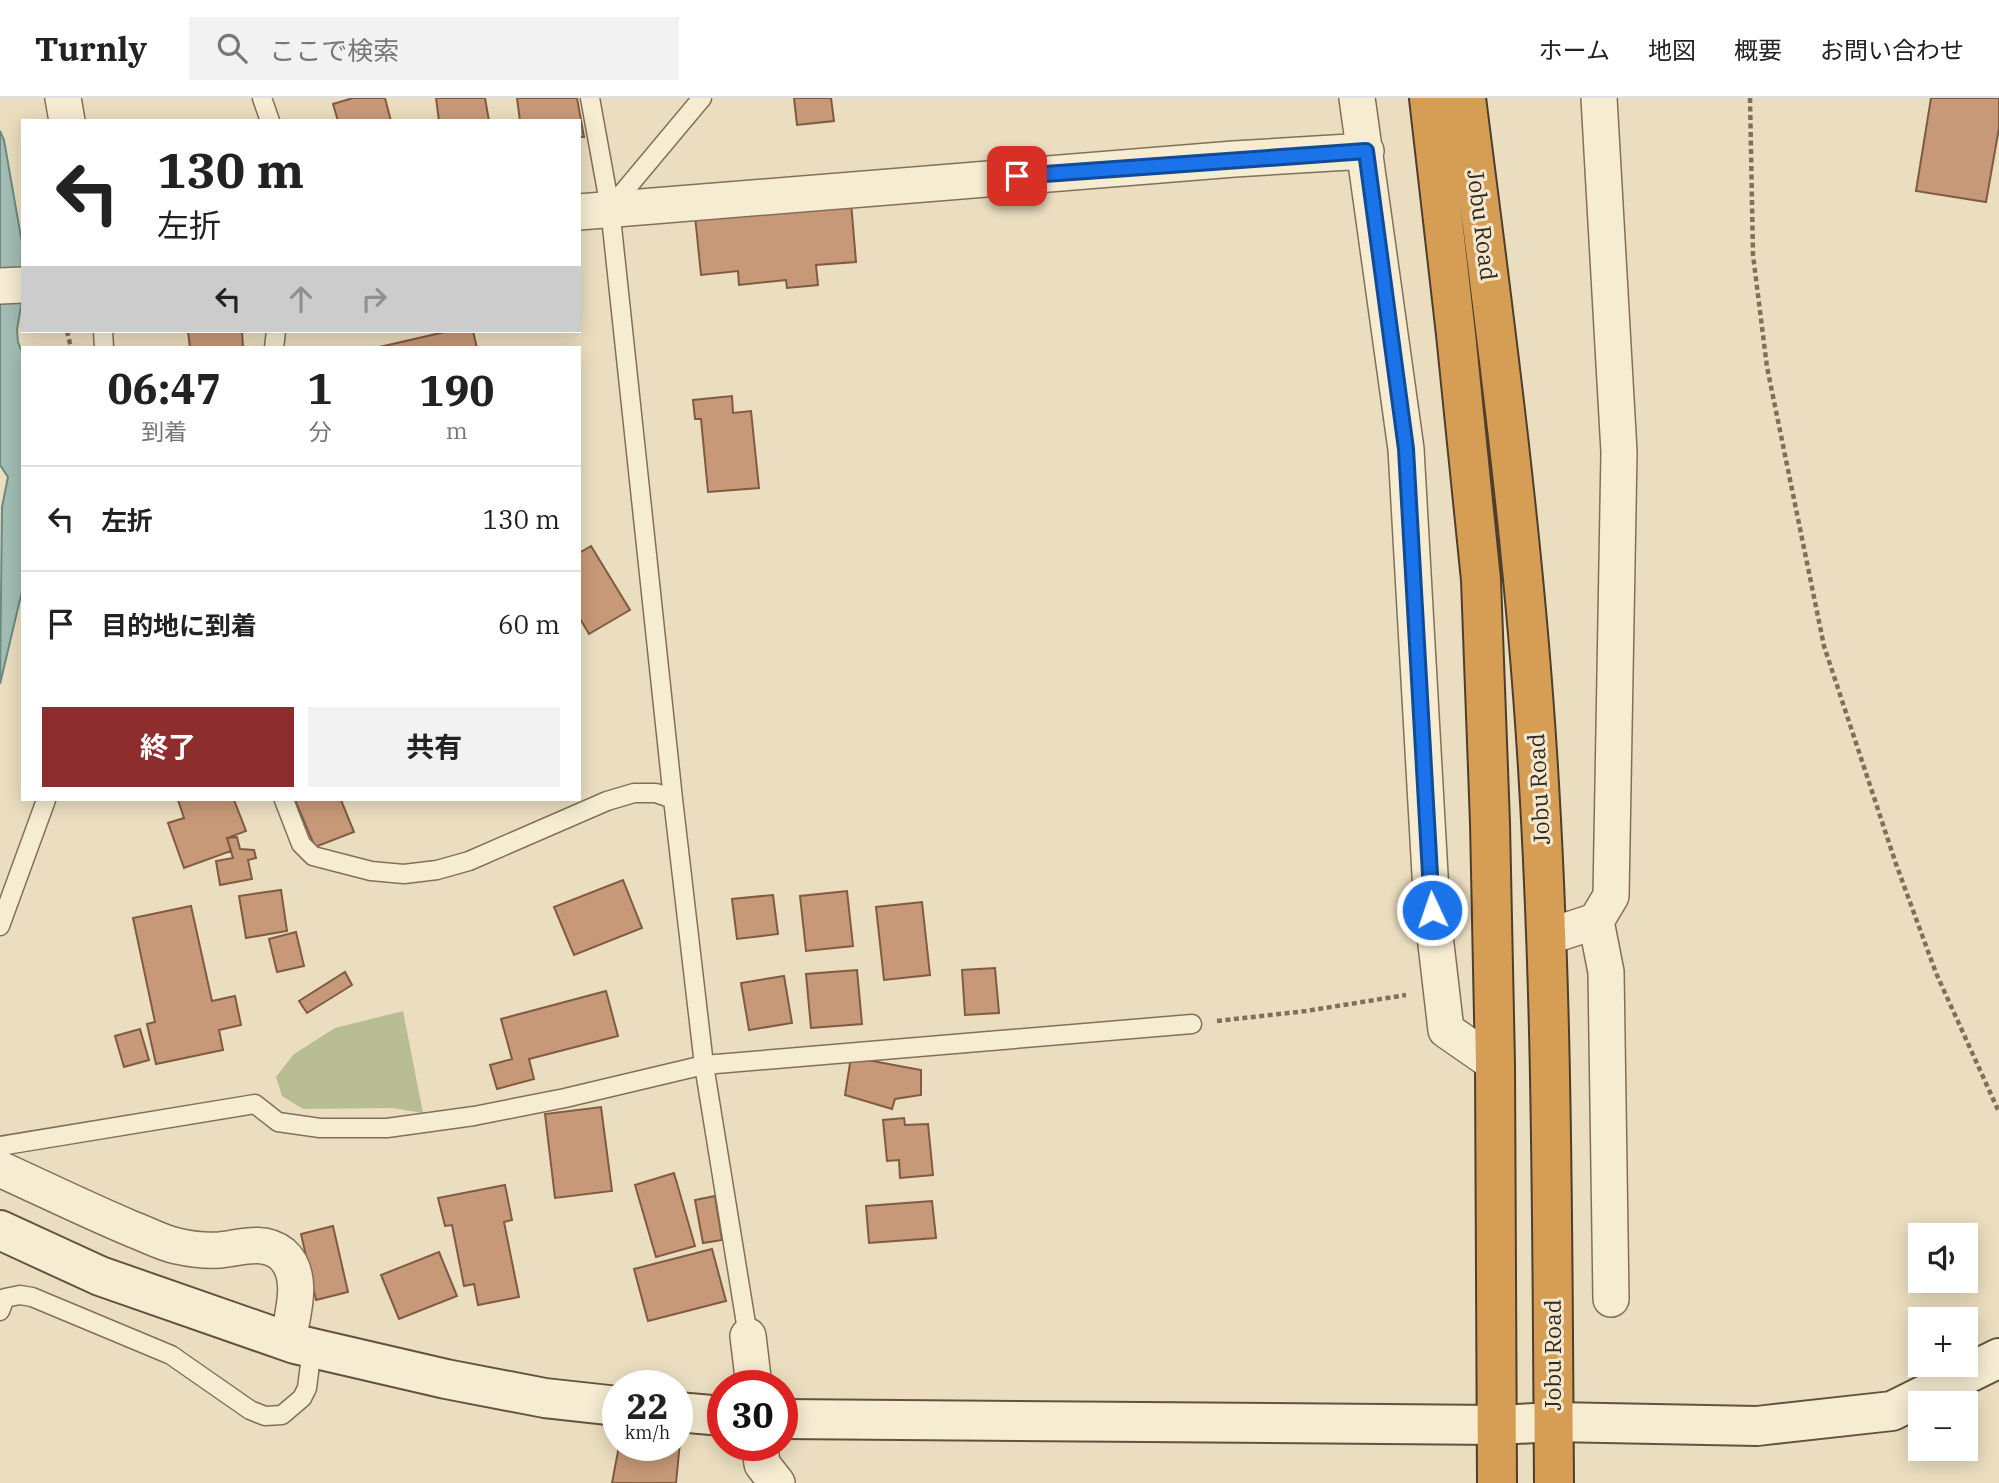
<!DOCTYPE html>
<html lang="ja">
<head>
<meta charset="utf-8">
<style>
  body { margin:0; font-family:"IBM Plex Serif","Noto Sans JP",serif; background:#f2f2f2; color:#222; height:100vh; display:flex; flex-direction:column; font-size:26px; white-space:nowrap }
  * { box-sizing:border-box; margin:0 }
  p { font-size:23px; color:#767676 }
  .icon { flex:none; width:38px; height:38px; fill:none; stroke:currentColor; stroke-width:2; stroke-linecap:round; stroke-linejoin:round }
  .map { position:relative; flex:1; overflow:hidden }
  .side { position:absolute; left:21px; top:248px; width:560px; height:455px; display:flex; flex-direction:column; background:#fff; border-radius:0px; box-shadow:0 4px 18px #0003 }
  .side>* { flex:none }
  .hud { position:absolute; left:21px; top:21px; width:560px; height:214px; border-radius:0px; box-shadow:0 4px 18px #0003; background:#fff; color:#222; overflow:hidden }
  .fabs { position:absolute; left:1908px; top:1125px; display:grid; gap:14px }
  .fabs a { display:grid; place-items:center; width:70px; height:70px; border-radius:0px; background:#fff; box-shadow:0 4px 18px #0003; font-size:35px }
  .speed { position:absolute; left:602px; top:1272px; display:flex; gap:14px; font-size:35px; font-weight:700; text-align:center }
  .speed>* { display:grid; place-content:center; width:91px; height:91px; border-radius:50%; background:#fff; box-shadow:0 4px 18px #0003; line-height:1 }
  .speed small { font-size:18px; font-weight:400 }
  .speed .limit { border:10px solid #d22; background:#fff; color:#111 }
  .pin { position:absolute; display:grid; place-items:center; width:60px; height:60px; color:#fff; margin:-30px; border-radius:14px; box-shadow:0 4px 10px #0006 }
  .me { position:absolute; width:77px; margin:-38px; rotate:357deg; stroke-linejoin:round; filter:drop-shadow(0 0 5px #0008) }
  .turn { display:flex; align-items:center; gap:24px; height:147px; padding:0 21px; font-size:32px }
  .turn .icon { width:91px; height:91px; stroke-width:2.5 }
  .turn b { display:block; font-size:49px; line-height:60px }
  .lanes { display:flex; align-items:center; height:66px; padding:0 21px; background:#0003; justify-content:center; gap:35px; direction:ltr }
  .lanes .off { opacity:.35 }
  .eta { display:flex; justify-content:space-evenly; align-items:center; height:119px; text-align:center }
  .eta b { font-size:42px; font-weight:700; line-height:49px }
  .primary-button { display:flex; gap:14px; margin-top:auto; padding:14px 21px }
  .primary-button a { flex:1; height:80px; border-radius:0px; background:#8e2d2d; color:#fff; font-size:28px; font-weight:700; line-height:80px; text-align:center }
  .primary-button a+a { background:#f2f2f2; color:#222 }
  ul { padding:0; list-style:none }
  li { display:flex; align-items:center; gap:21px; height:105px; padding:0 21px; border-top:2px solid #e0e0e0 }
  li div { flex:1 }
  li b { display:block; font-size:26px }
  li em { font-style:normal }
  header { display:flex; align-items:center; gap:42px; box-sizing:border-box; height:98px; padding:0 35px; background:#fff; border-bottom:2px solid #e0e0e0 }
  header strong { font-size:33px }
  nav { display:flex; gap:38px; margin-inline-start:auto; font-size:24px }
  .search { width:490px; height:63px; background:#f2f2f2; display:flex; align-items:center; gap:18px; box-sizing:border-box; padding:0 24px; border-radius:0px; color:#767676; font-size:26px }
  .map>svg:first-child { display:block }
  .cemetery { fill:#b8bd94 }
  .water { fill:#a3bdb5; stroke:#6b8a82; stroke-width:2 }
  .building { fill:#c79978; stroke:#805a41; stroke-width:2 }
  .lines { fill:none; stroke-linecap:round; stroke-linejoin:round }
  .lane-casing { stroke:#836f59; stroke-width:21 }
  .street-casing { stroke:#836f59; stroke-width:38 }
  .secondary-casing { stroke:#64513d; stroke-width:42 }
  .highway-casing { stroke:#503e2d; stroke-width:42 }
  .path { stroke:#836f59; stroke-width:4.5; stroke-dasharray:5 3.5; stroke-linecap:butt }
  .lane { stroke:#f6ecd2; stroke-width:18 }
  .street { stroke:#f6ecd2; stroke-width:35 }
  .secondary { stroke:#f6ecd2; stroke-width:38 }
  .highway { stroke:#d69e55; stroke-width:38 }
  .route-casing { stroke:#114b97; stroke-width:18 }
  .route { stroke:#1a73e8; stroke-width:12 }
  .labels { text-anchor:middle; stroke-width:6; stroke-linejoin:round; paint-order:stroke }
  .street-label { font-size:23px; fill:#33281d; stroke:#f3e8cf }
</style>
</head>
<body>
<header>
<strong>Turnly</strong>
<div class="search"><svg class="icon" aria-label="search" viewBox="0 0 24 24"><circle cx="10" cy="10" r="6"/><path d="M15 15l6 6"/></svg>ここで検索</div>
<nav><a>ホーム</a><a>地図</a><a>概要</a><a>お問い合わせ</a></nav>
</header>
<div class="map">
<svg width="1999" height="1385" viewBox="0 0 1999 1385">
  <rect width="100%" height="100%" fill="#ebdec0"/>
  <path class="cemetery" d="M 403,913 L 423,1015 L 392,1010 L 303,1011 L 282,998 L 276,979 L 294,956 L 335,930 Z"/>
  <path class="water" d="M 0,33 L 4,42 L 22,145 L 21,208 L 17,232 L 18,244 L 23,257 L 23,489 L 0,586 L 2,409 L 8,379 L 0,367 Z"/>
  <path class="building" d="M 353,0 L 385,0 L 391,23 L 338,23 L 333,6 Z
    M 436,0 L 485,0 L 489,23 L 439,23 Z
    M 517,0 L 577,0 L 584,39 L 579,39 L 579,23 L 520,23 Z
    M 794,0 L 831,0 L 834,23 L 797,27 Z
    M 1931,0 L 1999,0 L 1999,30 L 1986,104 L 1916,93 Z
    M 851,104 L 856,164 L 816,167 L 818,187 L 787,190 L 786,182 L 739,187 L 738,173 L 701,177 L 695,118 Z
    M 188,233 L 242,233 L 243,250 L 190,250 Z
    M 449,233 L 473,233 L 477,250 L 375,250 Z
    M 732,298 L 733,315 L 751,313 L 759,390 L 708,394 L 701,321 L 695,321 L 693,302 Z
    M 591,448 L 630,512 L 589,536 L 579,519 L 579,455 Z
    M 178,702 L 234,702 L 246,733 L 227,740 L 231,753 L 184,770 L 168,725 L 184,720 Z
    M 295,702 L 341,702 L 354,734 L 315,749 Z
    M 237,739 L 240,751 L 254,752 L 256,760 L 248,762 L 252,781 L 220,787 L 216,763 L 233,760 L 227,740 Z
    M 623,782 L 642,830 L 574,857 L 554,809 Z
    M 281,792 L 287,833 L 246,840 L 239,798 Z
    M 847,793 L 853,848 L 806,853 L 800,798 Z
    M 773,797 L 778,836 L 737,841 L 732,801 Z
    M 922,804 L 930,877 L 884,882 L 876,809 Z
    M 191,808 L 212,903 L 235,898 L 241,927 L 219,932 L 223,952 L 156,966 L 147,926 L 155,924 L 133,820 Z
    M 296,834 L 304,868 L 277,874 L 269,841 Z
    M 995,870 L 999,915 L 965,917 L 962,872 Z
    M 857,872 L 862,926 L 811,930 L 806,876 Z
    M 345,874 L 352,887 L 307,915 L 299,903 Z
    M 784,878 L 792,925 L 749,932 L 741,885 Z
    M 606,893 L 618,938 L 529,961 L 534,981 L 497,991 L 490,967 L 512,961 L 501,921 Z
    M 140,931 L 149,962 L 124,969 L 115,938 Z
    M 851,959 L 921,972 L 921,997 L 895,1001 L 892,1011 L 845,997 Z
    M 601,1009 L 612,1093 L 555,1100 L 545,1016 Z
    M 904,1020 L 905,1027 L 928,1026 L 933,1077 L 900,1080 L 899,1062 L 887,1063 L 883,1022 Z
    M 674,1075 L 695,1148 L 656,1159 L 635,1087 Z
    M 505,1087 L 512,1122 L 504,1124 L 519,1199 L 478,1207 L 474,1186 L 464,1188 L 452,1127 L 445,1128 L 438,1100 Z
    M 715,1098 L 722,1142 L 703,1145 L 695,1102 Z
    M 932,1103 L 936,1140 L 869,1145 L 866,1108 Z
    M 333,1128 L 348,1194 L 316,1202 L 301,1136 Z
    M 712,1151 L 726,1203 L 648,1223 L 634,1171 Z
    M 439,1154 L 457,1198 L 399,1221 L 381,1177 Z
    M 677,1344 L 680,1344 L 676,1385 L 612,1385 L 619,1348 L 677,1348 Z"/>
  <g class="lines">
    <defs>
      <path id="lane" d="M 262,0 L 270,23
        M 590,0 L 610,110 L 673,701 L 704,967 L 748,1238
        M 610,110 L 702,0
        M 103,233 L 104,250
        M 274,250 L 276,233
        M 284,702 L 301,746 L 313,758 L 371,773 L 404,776 L 437,772 L 469,763 L 607,703 L 634,695 L 656,695 L 673,701
        M 0,828 L 46,702
        M 0,1048 L 255,1006 L 278,1024 L 320,1030 L 387,1030 L 474,1018 L 565,1000 L 704,967 L 1192,926
        M 0,1213 L 5,1200 L 20,1197 L 32,1199 L 171,1257 L 250,1312 L 265,1318 L 282,1317 L 302,1300 L 307,1290 L 312,1250"/>
      <path id="street" d="M 63,0 L 67,23
        M 1357,0 L 1406,351 L 1432,812 L 1446,932 L 1495,966
        M 579,114 L 1234,61 L 1366,53
        M 0,188 L 23,187
        M 1596,823 L 1606,874 L 1611,1201
        M 1547,839 L 1596,823 L 1611,798 L 1619,354 L 1599,0
        M 0,1071 C 44,1091 87,1112 132,1131 C 146,1136 162,1145 177,1148 C 190,1151 206,1153 220,1152 C 240,1150 263,1141 282,1156 C 306,1177 292,1217 288,1243
        M 748,1238 L 754,1288
        M 760,1348 L 762,1366 L 777,1385"/>
      <path id="secondary" d="M 0,1132 L 100,1178 L 295,1246 L 446,1281 L 545,1300 L 618,1308
        M 677,1314 L 723,1318
        M 782,1321 L 1498,1327 L 1554,1324 L 1757,1328 L 1892,1313 L 1999,1260"/>
      <path id="highway" d="M 1429,0 L 1456,236 L 1481,482 L 1490,725 L 1495,966 L 1497,1385
        M 1466,0 C 1491,199 1518,397 1533,597 C 1553,859 1552,1122 1554,1385"/>
    </defs>
    <use href="#lane" class="lane-casing"/>
    <use href="#street" class="street-casing"/>
    <use href="#secondary" class="secondary-casing"/>
    <use href="#highway" class="highway-casing"/>
    <path class="path" d="M 1750,0 L 1753,157 L 1767,269 L 1824,548 L 1896,766 L 1936,875 L 1999,1014
      M 67,233 L 71,250
      M 1217,923 L 1306,913 L 1406,897"/>
    <use href="#lane" class="lane"/>
    <use href="#street" class="street"/>
    <use href="#secondary" class="secondary"/>
    <use href="#highway" class="highway"/>
  </g>
  <g class="lines">
    <defs>
      <path id="route" d="M 1017,78 L 1366,53 L 1406,351 L 1432,812"/>
    </defs>
    <use href="#route" class="route-casing"/>
    <use href="#route" class="route"/>
  </g>
  <g class="labels">
    <g class="street-label">
      <text transform="translate(1482 127) rotate(83)" y="8">Jobu Road</text>
      <text transform="translate(1539 691) rotate(-93)" y="8">Jobu Road</text>
      <text transform="translate(1553 1257) rotate(-90)" y="8">Jobu Road</text>
    </g>
  </g>
</svg>
<div class="fabs">
<a><svg class="icon" aria-label="sound" viewBox="0 0 24 24"><path d="M4 9h4l5-4v14l-5-4H4zM17 9q2 3 0 6"/></svg></a>
<a>+</a>
<a>−</a>
</div>
<div class="speed"><div>22<small>km/h</small></div><div class="limit">30</div></div>
<div class="pin" style="left:1017px;top:78px;background:#d93025"><svg class="icon" aria-label="arrive" viewBox="0 0 24 24"><path d="M6 21V4h12l-3 4 3 4H6"/></svg></div>
<svg class="me" style="left:1432px;top:812px" viewBox="-20 -20 40 40"><circle r="17" fill="#1a73e8" stroke="#fff" stroke-width="3"/><path d="M0-11L8 9 0 5-8 9z" fill="#fff"/></svg>
<div class="hud">
<div class="turn"><svg class="icon" aria-label="left" viewBox="0 0 24 24"><path d="M17 20v-9H6M10 6l-5 5 5 5"/></svg><div><b>130 m</b>左折</div></div>
<div class="lanes"><svg class="icon" aria-label="left" viewBox="0 0 24 24"><path d="M17 20v-9H6M10 6l-5 5 5 5"/></svg><svg class="icon off" aria-label="ahead" viewBox="0 0 24 24"><path d="M12 20V5M6 11l6-6 6 6"/></svg><svg class="icon off" aria-label="right" viewBox="0 0 24 24"><path d="M7 20v-9h11M14 6l5 5-5 5"/></svg></div>
</div>
<section class="side">
<div class="eta">
<div><b>06:47</b><p>到着</p></div>
<div><b>1</b><p>分</p></div>
<div><b>190</b><p>m</p></div>
</div>
<ul>
<li><svg class="icon" aria-label="left" viewBox="0 0 24 24"><path d="M17 20v-9H6M10 6l-5 5 5 5"/></svg><div><b>左折</b></div><em>130 m</em></li>
<li><svg class="icon" aria-label="arrive" viewBox="0 0 24 24"><path d="M6 21V4h12l-3 4 3 4H6"/></svg><div><b>目的地に到着</b></div><em>60 m</em></li>
</ul>
<div class="primary-button"><a>終了</a><a>共有</a></div>
</section>
</div>
</body>
</html>
